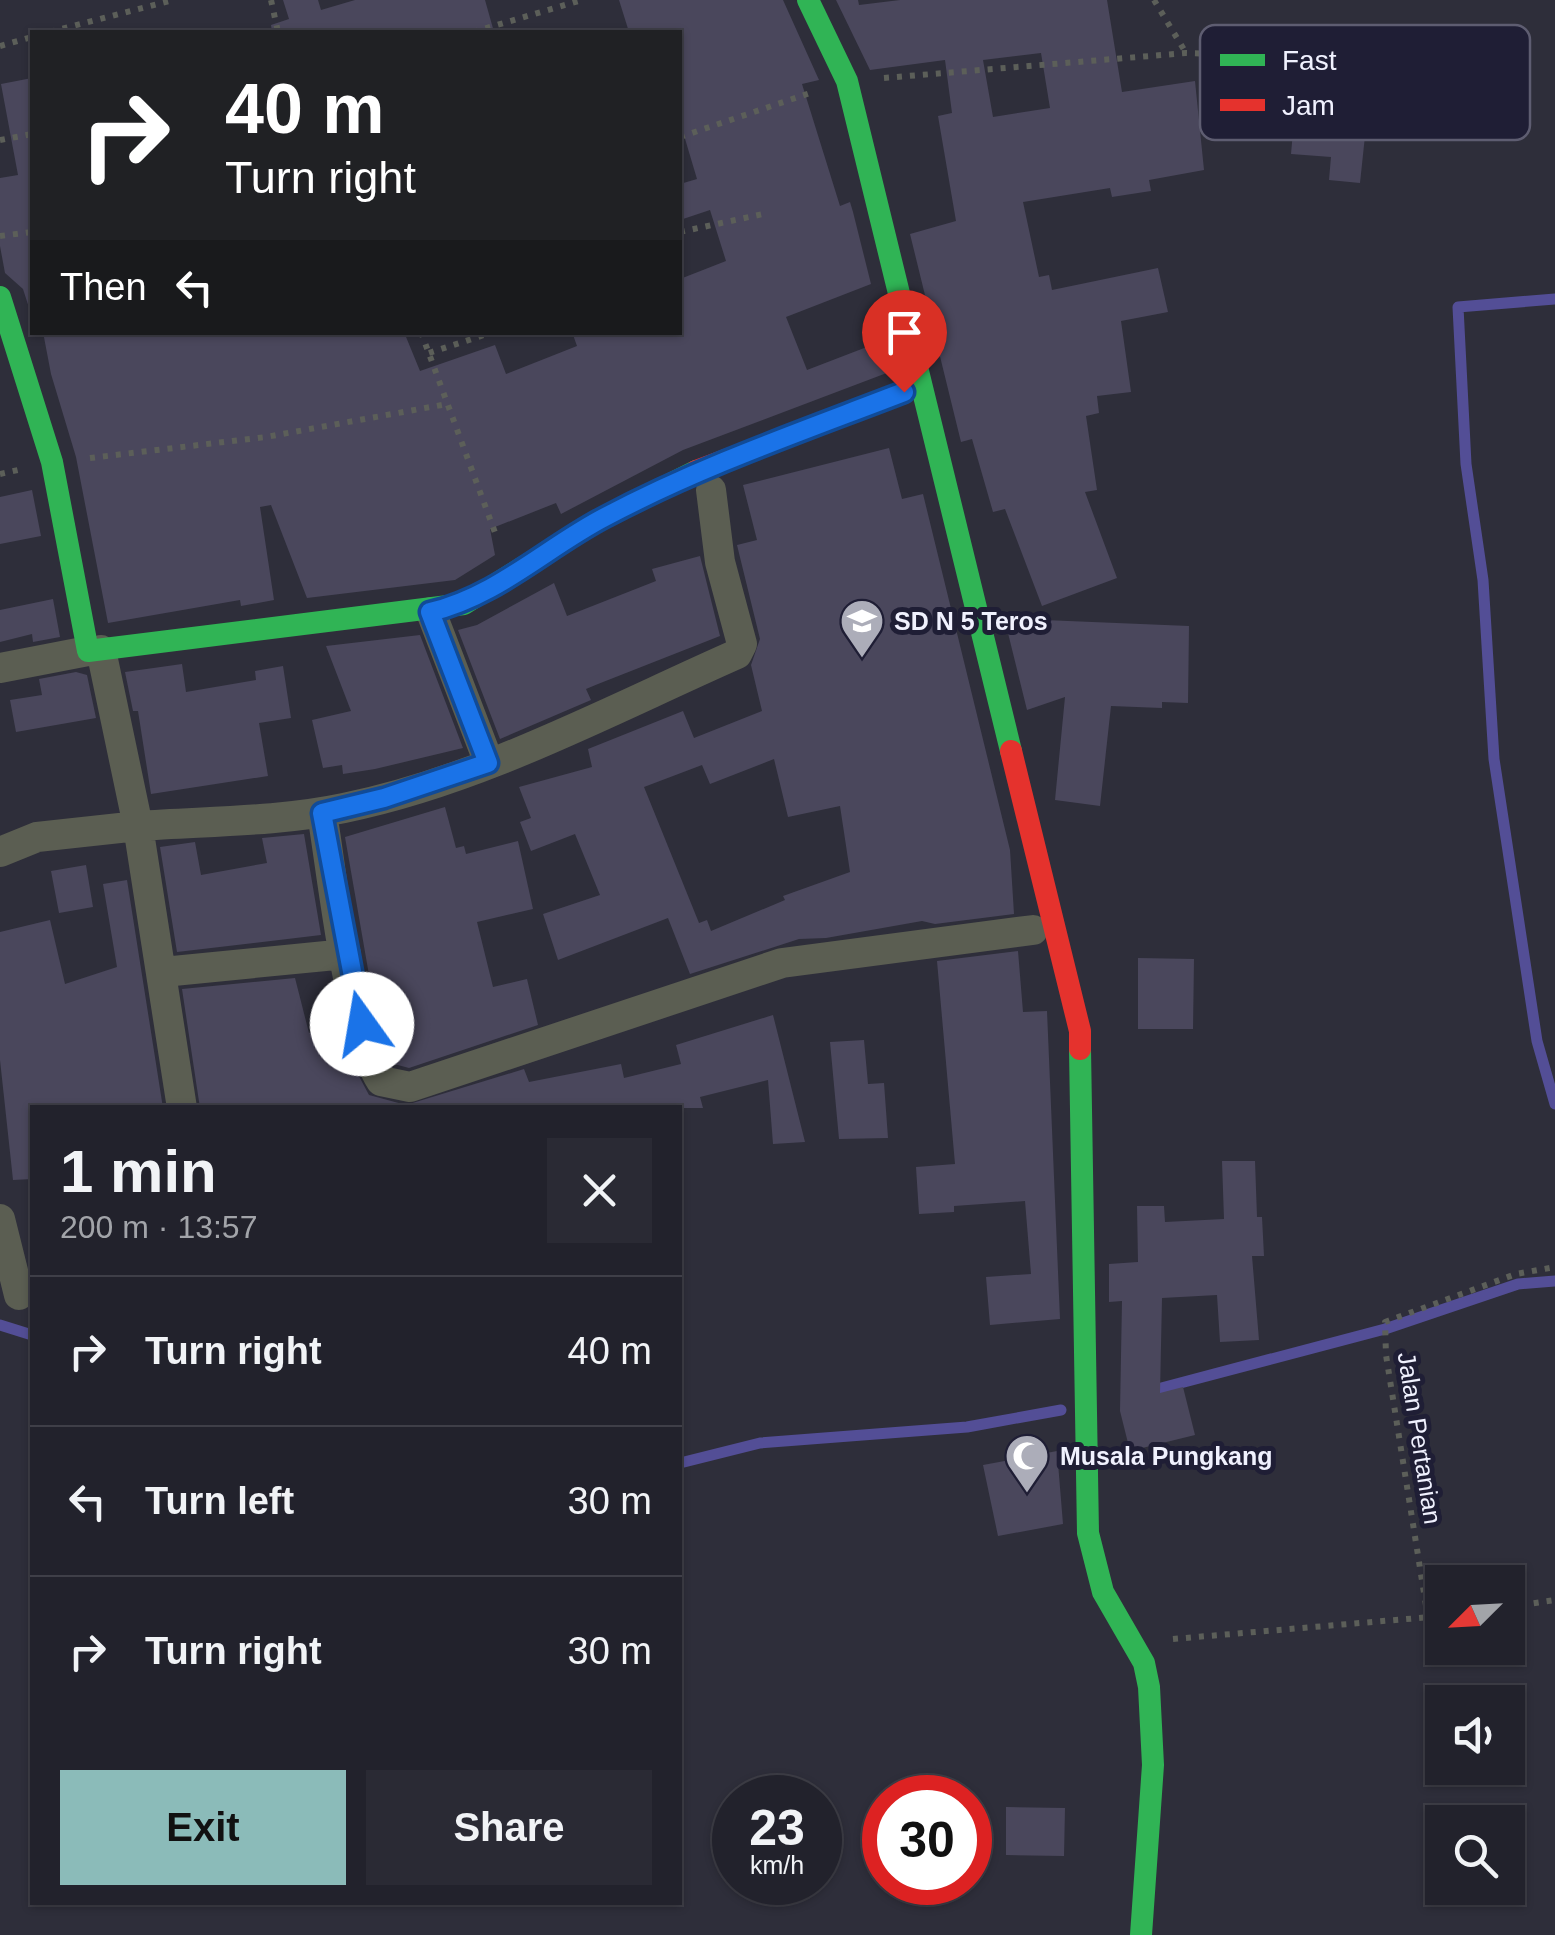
<!DOCTYPE html>
<html lang="en">
<head>
<meta charset="utf-8">
<style>
  body { margin:0; font-family:Helvetica,sans-serif; background:#2a2a34; color:#f1f3f6; height:100vh; display:flex; flex-direction:column; font-size:38px; white-space:nowrap }
  * { box-sizing:border-box; margin:0 }
  p { font-size:32px; color:#a2a4a9 }
  .icon { flex:none; width:55px; height:55px; fill:none; stroke:currentColor; stroke-width:2; stroke-linecap:round; stroke-linejoin:round }
  .map { position:relative; flex:1; overflow:hidden }
  .side { position:absolute; left:30px; top:1105px; width:652px; height:800px; display:flex; flex-direction:column; background:#22222c; border-radius:0px; box-shadow:0 2px 8px #0004,0 0 0 2px #3f3f48 }
  .side>* { flex:none }
  .hud { position:absolute; left:30px; top:30px; width:652px; height:305px; border-radius:0px; box-shadow:0 2px 8px #0004,0 0 0 2px #3f3f48; background:#202124; color:#fff; overflow:hidden }
  .needle { width:65px; rotate:246deg }
  .controls { position:absolute; left:1425px; top:1565px; display:grid; gap:20px }
  .controls a { display:grid; place-items:center; width:100px; height:100px; border-radius:0px; background:#22222c; box-shadow:0 2px 8px #0004,0 0 0 2px #3f3f48; font-size:50px }
  .speed { position:absolute; left:712px; top:1775px; display:flex; gap:20px; font-size:50px; font-weight:700; text-align:center }
  .speed>* { display:grid; place-content:center; width:130px; height:130px; border-radius:50%; background:#22222c; box-shadow:0 2px 8px #0004,0 0 0 2px #3f3f48; line-height:1 }
  .speed small { font-size:25px; font-weight:400 }
  .speed .limit { border:15px solid #d22; background:#fff; color:#111 }
  .pin { position:absolute; display:grid; place-items:center; width:85px; height:85px; color:#fff; margin:-102px -42px; border-radius:50% 50% 50% 0; rotate:-45deg; box-shadow:0 0 10px #0007 }
  .pin .icon { rotate:45deg }
  .me { position:absolute; width:110px; margin:-55px; rotate:347deg; stroke-linejoin:round; filter:drop-shadow(0 0 8px #0008) }
  .turn { display:flex; align-items:center; gap:35px; height:210px; padding:0 30px; font-size:45px }
  .turn .icon { width:130px; height:130px; stroke-width:2.5 }
  .turn b { display:block; font-size:70px; line-height:85px }
  .then { display:flex; align-items:center; height:95px; padding:0 30px; background:#0003; gap:20px; font-size:38px }
  .round { display:grid; place-items:center; flex:none; width:105px; height:105px; border-radius:0px; background:#2a2a34 }
  .headline { display:flex; align-items:center; justify-content:space-between; height:170px; padding:0 30px }
  h1 { font-size:60px; font-weight:800; line-height:75px }
  .primary-button { display:flex; gap:20px; margin-top:auto; padding:20px 30px }
  .primary-button a { flex:1; height:115px; border-radius:0px; background:#8bbbb9; color:#111; font-size:40px; font-weight:800; line-height:115px; text-align:center }
  .primary-button a+a { background:#2a2a34; color:#f1f3f6 }
  ul { padding:0; list-style:none }
  li { display:flex; align-items:center; gap:30px; height:150px; padding:0 30px; border-top:2px solid #3f3f48 }
  li div { flex:1 }
  li b { display:block; font-size:38px }
  li em { font-style:normal }
  .map>svg:first-child { display:block }
  .lines { fill:none; stroke-linecap:round; stroke-linejoin:round }
  .stream { stroke:#534e96; stroke-width:11 }
  .building { fill:#4a475c; fill-rule:evenodd }
  .path { stroke:#5c5f59; stroke-width:6; stroke-dasharray:5 8; stroke-linecap:butt }
  .street { stroke:#5b5e52; stroke-width:30 }
  .fast { stroke:#30b455; stroke-width:22 }
  .jam { stroke:#e5322d; stroke-width:22 }
  .route-casing { stroke:#114b97; stroke-width:25 }
  .route { stroke:#1a73e8; stroke-width:18 }
  .labels { text-anchor:middle; stroke-width:10; stroke-linejoin:round; paint-order:stroke }
  .poi-label { font-size:25px; font-weight:bold; fill:#f0f1fe; stroke:#1f1e35; text-anchor:start }
  .street-label { font-size:25px; fill:#f0f1fe; stroke:#1f1e35 }
  .key { fill:#1f1e35; stroke:#5e5d71; stroke-width:2.5 }
  .key-label { font-size:28px; fill:#f0f1fe }
</style>
</head>
<body>
<div class="map">
<svg width="1555" height="1935" viewBox="0 0 1555 1935">
  <rect width="100%" height="100%" fill="#2e2e3a"/>
  <g class="lines">
    <path class="stream" d="M 1555,299 L 1458,307 L 1466,464 L 1483,580 L 1494,759 L 1537,1041 L 1555,1104
      M 0,1325 L 32,1335
      M 1150,1391 L 1385,1329 L 1518,1284 L 1555,1281
      M 680,1463 L 760,1443 L 967,1427 L 1061,1410"/>
  </g>
  <path class="building" d="M 283,0 L 318,0 L 321,10 L 355,0 L 485,0 L 494,32 L 272,32 L 271,25 L 289,19 Z
    M 619,0 L 783,0 L 819,80 L 802,84 L 840,206 L 850,202 L 853,212 L 871,284 L 786,317 L 807,370 L 885,340 L 892,371 L 683,450 L 561,514 L 556,503 L 490,529 L 495,555 L 455,580 L 307,598 L 271,505 L 260,507 L 274,600 L 241,606 L 240,600 L 108,623 L 76,457 L 51,374 L 43,332 L 404,332 L 420,371 L 495,345 L 506,374 L 577,346 L 572,332 L 680,332 L 680,279 L 726,261 L 710,210 L 680,220 L 680,184 L 697,179 L 680,122 L 680,32 L 629,32 Z
    M 836,0 L 858,0 L 859,5 L 900,0 L 1107,0 L 1122,92 L 1195,81 L 1204,170 L 1149,180 L 1151,191 L 1112,197 L 1110,188 L 1023,202 L 1039,277 L 1049,275 L 1052,290 L 1158,268 L 1168,312 L 1121,321 L 1131,392 L 1097,396 L 1099,413 L 1086,416 L 1097,490 L 1085,492 L 1117,578 L 1042,606 L 1005,509 L 993,512 L 972,439 L 961,442 L 910,234 L 956,221 L 938,116 L 952,113 L 945,60 L 870,70 ZM 1041,53 L 1050,108 L 993,117 L 983,60 Z
    M 32,78 L 32,317 L 23,289 L 5,273 L 0,246 L 0,178 L 18,175 L 1,84 Z
    M 1295,109 L 1367,117 L 1360,183 L 1329,180 L 1331,157 L 1291,154 Z
    M 889,448 L 902,499 L 923,494 L 1010,850 L 1014,914 L 935,924 L 922,921 L 826,938 L 799,939 L 690,974 L 668,918 L 558,960 L 543,914 L 600,895 L 575,834 L 531,851 L 520,822 L 531,818 L 519,787 L 592,767 L 588,749 L 683,711 L 694,738 L 762,711 L 751,665 L 760,639 L 737,545 L 757,540 L 743,485 ZM 774,759 L 788,817 L 840,806 L 850,872 L 783,896 L 785,900 L 711,931 L 707,920 L 699,923 L 644,787 L 702,765 L 710,784 Z
    M 32,490 L 41,536 L 0,544 L 0,497 Z
    M 700,556 L 720,636 L 598,684 L 586,689 L 591,700 L 500,739 L 458,630 L 477,625 L 554,583 L 567,616 L 656,581 L 652,569 Z
    M 53,599 L 60,637 L 33,642 L 32,634 L 0,642 L 0,610 Z
    M 1020,619 L 1189,626 L 1188,703 L 1162,702 L 1162,708 L 1111,706 L 1100,806 L 1055,800 L 1065,697 L 1027,710 L 1006,625 Z
    M 420,635 L 463,748 L 375,769 L 343,774 L 342,765 L 323,768 L 312,720 L 351,711 L 326,646 Z
    M 182,664 L 186,692 L 256,680 L 255,671 L 283,666 L 291,718 L 259,723 L 268,776 L 151,794 L 138,711 L 133,711 L 125,672 Z
    M 76,672 L 87,675 L 96,718 L 16,732 L 10,700 L 42,695 L 39,679 Z
    M 445,807 L 456,848 L 464,846 L 466,854 L 518,841 L 533,909 L 477,922 L 493,987 L 527,979 L 538,1025 L 409,1068 L 394,1064 L 377,1021 L 345,837 Z
    M 304,834 L 321,935 L 177,952 L 160,847 L 195,842 L 201,875 L 267,863 L 262,838 Z
    M 86,865 L 93,907 L 59,913 L 51,871 Z
    M 127,880 L 163,1108 L 32,1108 L 32,1179 L 13,1180 L 0,1060 L 0,932 L 50,920 L 65,984 L 117,967 L 103,884 Z
    M 1018,951 L 1023,1012 L 1047,1011 L 1060,1319 L 990,1325 L 986,1277 L 1031,1274 L 1025,1201 L 954,1206 L 954,1212 L 919,1214 L 916,1167 L 955,1164 L 937,961 Z
    M 1138,958 L 1194,959 L 1193,1029 L 1138,1029 Z
    M 295,978 L 309,1033 L 340,1025 L 353,1065 L 369,1095 L 406,1105 L 524,1069 L 529,1082 L 621,1064 L 624,1078 L 681,1064 L 676,1045 L 773,1015 L 805,1142 L 773,1144 L 768,1080 L 700,1097 L 703,1108 L 200,1108 L 182,989 Z
    M 864,1040 L 868,1084 L 884,1083 L 888,1138 L 839,1139 L 830,1042 Z
    M 1222,1161 L 1255,1161 L 1257,1217 L 1262,1217 L 1264,1256 L 1252,1256 L 1259,1340 L 1220,1342 L 1217,1295 L 1162,1298 L 1160,1393 L 1183,1387 L 1195,1435 L 1130,1451 L 1120,1411 L 1122,1301 L 1109,1302 L 1109,1264 L 1138,1262 L 1137,1206 L 1164,1206 L 1165,1222 L 1224,1219 Z
    M 1057,1451 L 1063,1524 L 998,1536 L 983,1465 Z
    M 1006,1807 L 1065,1808 L 1064,1856 L 1006,1855 Z"/>
  <g class="lines">
    <path class="path" d="M 271,0 L 278,32
      M 1154,0 L 1186,53
      M 50,32 L 173,0
      M 473,32 L 582,0
      M 0,46 L 32,37
      M 884,78 L 1186,53 L 1246,55
      M 680,137 L 813,92
      M 0,140 L 32,134
      M 680,232 L 763,214
      M 0,236 L 32,232
      M 421,332 L 497,538
      M 429,353 L 493,332
      M 90,458 L 266,437 L 447,404
      M 0,474 L 18,470
      M 1508,1607 L 1555,1600
      M 1428,1618 L 1386,1355 L 1385,1322 L 1516,1274 L 1555,1267
      M 1173,1639 L 1442,1616"/>
    <path class="street" d="M 431,612 L 489,763
      M 101,650 L 138,826 C 206,821 278,822 344,808 C 481,780 610,710 737,654 L 742,644 L 720,562 L 711,490
      M 0,668 L 88,651
      M 322,813 C 333,879 348,1029 381,1081 L 410,1087 L 782,963 L 1033,930
      M 0,852 L 37,837 L 138,826 L 182,1108
      M 163,972 L 346,954
      M 0,1219 L 19,1295"/>
    <path class="fast" d="M 808,0 L 847,81 L 1011,751
      M 0,297 L 52,462 L 88,651 L 464,604 L 602,518 L 696,471
      M 1080,1049 L 1088,1533 L 1103,1592 L 1144,1663 L 1149,1687 L 1153,1765 L 1141,1935"/>
    <path class="jam" d="M 696,471 L 904,393
      M 1011,751 L 1080,1031 L 1080,1049"/>
  </g>
  <g class="lines">
    <defs>
      <path id="route" d="M 362,1024 L 322,813 L 384,798 L 488,763 L 430,612 C 496,597 547,547 605,517 C 701,466 803,431 904,392"/>
    </defs>
    <use href="#route" class="route-casing"/>
    <use href="#route" class="route"/>
  </g>
  <defs>
    <symbol id="school-pin" viewBox="-11 -11 22 30"><path d="M0 17L-7.5 6A9.5 9.5 0 1 1 7.5 6Z" fill="#acadb9" stroke="#1f1e35"/><path d="M0-5L7-2L0 1L-7-2ZM-4 1L0 2.5L4 1V4Q0 6-4 4Z" fill="#fff"/></symbol>
    <symbol id="mosque-pin" viewBox="-11 -11 22 30"><path d="M0 17L-7.5 6A9.5 9.5 0 1 1 7.5 6Z" fill="#acadb9" stroke="#1f1e35"/><path d="M3.5-4.9A6 6 0 1 0 3.5 4.9A5 5 0 1 1 3.5-4.9Z" fill="#fff"/></symbol>
  </defs>
  <g fill-rule="evenodd">
    <use href="#school-pin" x="837" y="596" width="50" height="68"/>
    <use href="#mosque-pin" x="1002" y="1431" width="50" height="68"/>
  </g>
  <g class="labels">
    <g class="poi-label">
      <text x="894" y="630">SD N 5 Teros</text>
      <text x="1060" y="1465">Musala Pungkang</text>
    </g>
    <g class="street-label">
      <text transform="translate(1420 1438) rotate(81)" y="9">Jalan Pertanian</text>
    </g>
  </g>
  <rect x="1200" y="25" width="330" height="115" rx="15" class="key"/>
  <rect x="1220" y="54" width="45" height="12" fill="#30b455"/>
  <rect x="1220" y="99" width="45" height="12" fill="#e5322d"/>
  <g class="key-label">
    <text x="1282" y="70">Fast</text>
    <text x="1282" y="115">Jam</text>
  </g>
</svg>
<div class="controls">
<a><svg class="needle" viewBox="-14 -14 28 28"><path d="M0-13l5 13h-10z" fill="#e53935"/><path d="M0 13l5-13h-10z" fill="#a2a4a9"/></svg></a>
<a><svg class="icon" aria-label="sound" viewBox="0 0 24 24"><path d="M4 9h4l5-4v14l-5-4H4zM17 9q2 3 0 6"/></svg></a>
<a><svg class="icon" aria-label="search" viewBox="0 0 24 24"><circle cx="10" cy="10" r="6"/><path d="M15 15l6 6"/></svg></a>
</div>
<div class="speed"><div>23<small>km/h</small></div><div class="limit">30</div></div>
<div class="pin" style="left:904px;top:392px;background:#d93025"><svg class="icon" aria-label="arrive" viewBox="0 0 24 24"><path d="M6 21V4h12l-3 4 3 4H6"/></svg></div>
<svg class="me" style="left:362px;top:1024px" viewBox="-20 -20 40 40"><circle r="19" fill="#fff"/><path d="M0-13L10 11 0 6-10 11z" fill="#1a73e8"/></svg>
<div class="hud">
<div class="turn"><svg class="icon" aria-label="right" viewBox="0 0 24 24"><path d="M7 20v-9h11M14 6l5 5-5 5"/></svg><div><b>40 m</b>Turn right</div></div>
<div class="then">Then<svg class="icon" aria-label="left" viewBox="0 0 24 24"><path d="M17 20v-9H6M10 6l-5 5 5 5"/></svg></div>
</div>
<section class="side">
<div class="headline"><div><h1>1 min</h1><p>200 m · 13:57</p></div><a class="round"><svg class="icon" aria-label="close" viewBox="0 0 24 24"><path d="M6 6l12 12M18 6L6 18"/></svg></a></div>
<ul>
<li><svg class="icon" aria-label="right" viewBox="0 0 24 24"><path d="M7 20v-9h11M14 6l5 5-5 5"/></svg><div><b>Turn right</b></div><em>40 m</em></li>
<li><svg class="icon" aria-label="left" viewBox="0 0 24 24"><path d="M17 20v-9H6M10 6l-5 5 5 5"/></svg><div><b>Turn left</b></div><em>30 m</em></li>
<li><svg class="icon" aria-label="right" viewBox="0 0 24 24"><path d="M7 20v-9h11M14 6l5 5-5 5"/></svg><div><b>Turn right</b></div><em>30 m</em></li>
</ul>
<div class="primary-button"><a>Exit</a><a>Share</a></div>
</section>
</div>
</body>
</html>
